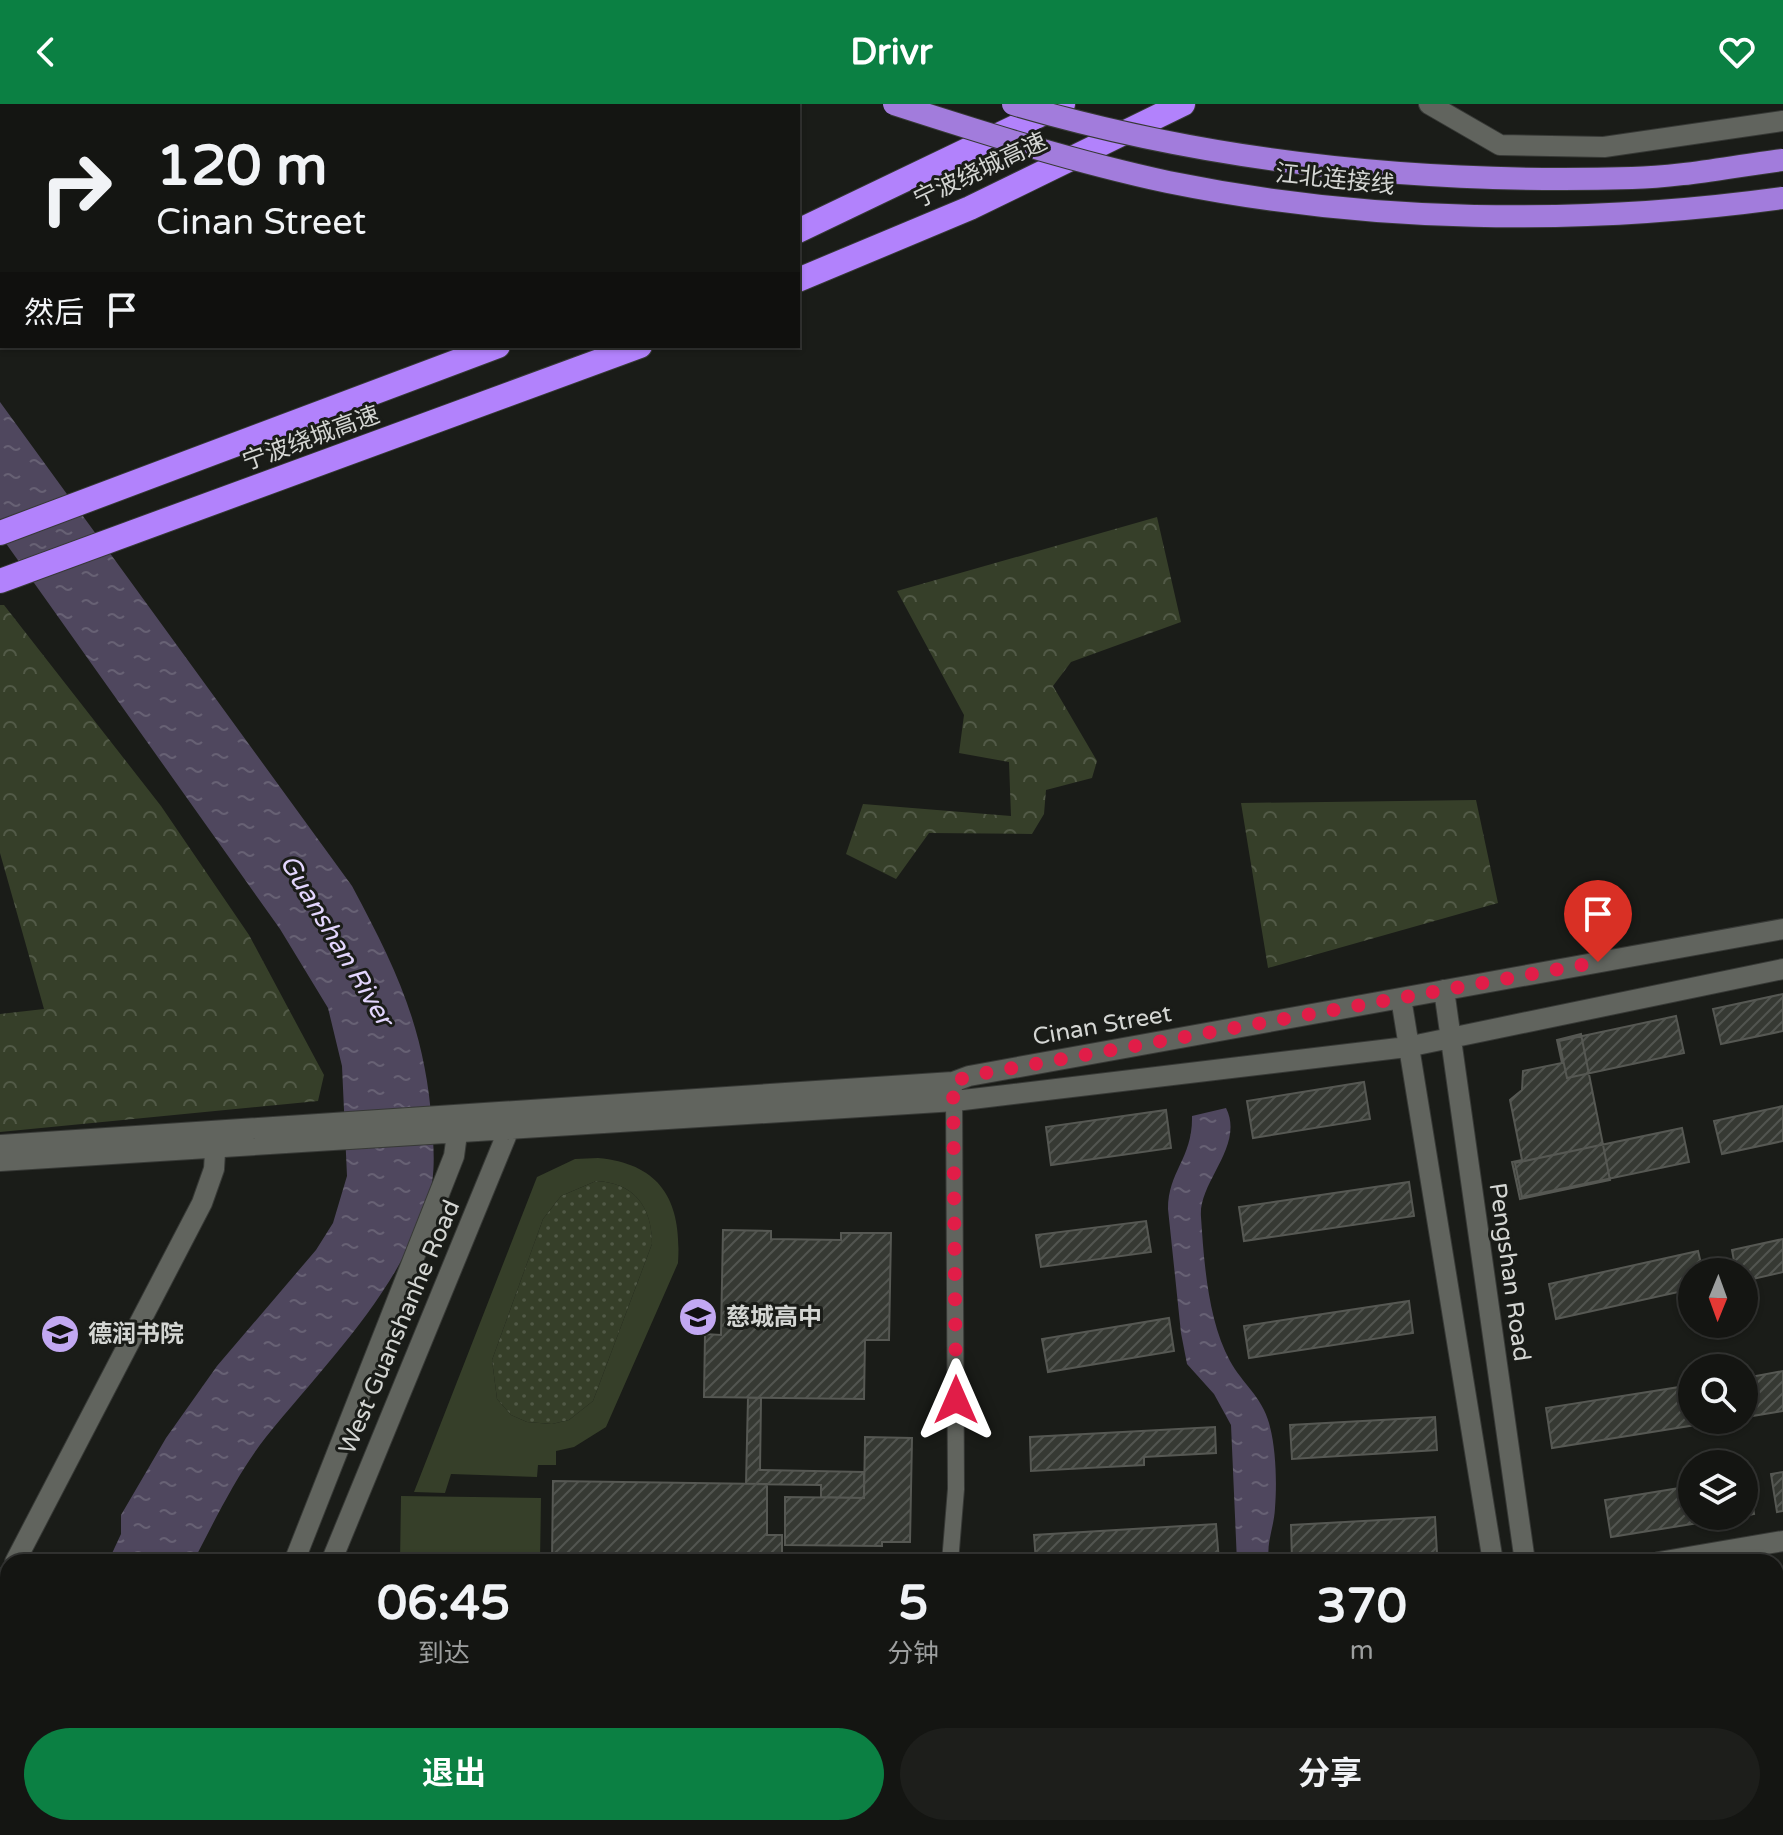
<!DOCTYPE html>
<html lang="zh">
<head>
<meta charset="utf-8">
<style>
  body { margin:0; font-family:"Varela Round","Noto Sans SC",sans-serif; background:#1d1e1b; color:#f1f3f6; height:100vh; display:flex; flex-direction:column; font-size:30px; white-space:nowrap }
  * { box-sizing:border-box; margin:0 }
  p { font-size:26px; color:#9d9f9f }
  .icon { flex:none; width:44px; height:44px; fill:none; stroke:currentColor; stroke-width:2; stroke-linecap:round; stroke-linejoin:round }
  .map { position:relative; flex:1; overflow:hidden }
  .drawer { position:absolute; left:0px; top:1450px; width:1784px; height:282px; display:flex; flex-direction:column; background:#141512; border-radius:24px 24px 0 0; box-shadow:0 2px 6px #0004,0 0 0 2px #333432 }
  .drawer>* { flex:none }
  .hud { position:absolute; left:0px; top:0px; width:800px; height:244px; box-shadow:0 2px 6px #0004,0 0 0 2px #333432; background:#141512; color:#f1f3f6; overflow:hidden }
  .needle { width:52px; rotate:181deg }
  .tools { position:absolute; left:1678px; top:1154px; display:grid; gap:16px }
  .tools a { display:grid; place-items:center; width:80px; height:80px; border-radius:50%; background:#141512; box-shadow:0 2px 6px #0004,0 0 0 2px #333432; font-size:40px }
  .pin { position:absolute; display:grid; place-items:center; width:68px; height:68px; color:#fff; margin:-82px -34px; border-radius:50% 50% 50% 0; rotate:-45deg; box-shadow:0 0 8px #0007 }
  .pin .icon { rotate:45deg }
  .me { position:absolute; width:88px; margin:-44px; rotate:0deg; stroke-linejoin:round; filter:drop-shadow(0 0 6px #0008) }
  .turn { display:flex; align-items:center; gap:28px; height:168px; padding:0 24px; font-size:36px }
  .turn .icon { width:104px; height:104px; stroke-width:2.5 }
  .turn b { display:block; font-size:56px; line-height:68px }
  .then { display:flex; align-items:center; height:76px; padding:0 24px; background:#0003; gap:16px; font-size:30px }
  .eta { display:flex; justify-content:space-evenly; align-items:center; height:136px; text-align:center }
  .eta b { font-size:48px; font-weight:700; line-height:56px }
  .action { display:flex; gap:16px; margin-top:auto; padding:16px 24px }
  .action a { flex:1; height:92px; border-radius:48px; background:#0b8043; color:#fff; font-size:32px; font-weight:700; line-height:92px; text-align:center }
  .action a+a { background:#1d1e1b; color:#f1f3f6 }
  header { display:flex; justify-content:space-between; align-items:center; height:104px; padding:0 24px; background:#0b8043; color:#fff; font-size:36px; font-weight:700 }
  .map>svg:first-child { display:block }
  .grass { fill:url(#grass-dots) }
  .forest { fill:url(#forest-crowns) }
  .pitch { fill:#363f29; fill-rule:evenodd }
  .water { fill:url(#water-ripples) }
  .building { fill:url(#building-hatch); stroke:#565853; stroke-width:2 }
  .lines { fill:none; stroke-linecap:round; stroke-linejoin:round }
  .service-casing { stroke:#373936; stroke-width:10 }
  .minor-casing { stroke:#373936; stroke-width:18 }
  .tertiary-casing { stroke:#373936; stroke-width:22 }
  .motorway-casing { stroke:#373936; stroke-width:26 }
  .service { stroke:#61645e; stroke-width:8 }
  .minor { stroke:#61645e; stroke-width:16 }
  .tertiary { stroke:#61645e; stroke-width:20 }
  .motorway { stroke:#b282fc; stroke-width:24 }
  .trunk-bridge-casing { stroke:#373936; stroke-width:24; stroke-linecap:butt }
  .trunk-bridge { stroke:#a27cdc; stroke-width:22 }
  .route { stroke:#e11d48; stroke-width:14; stroke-dasharray:0 25.2 }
  .labels { text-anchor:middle; stroke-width:6; stroke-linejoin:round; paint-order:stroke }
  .street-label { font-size:24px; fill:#d4d6d3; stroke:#1a1c18 }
  .poi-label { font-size:24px; font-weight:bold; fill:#d4d6d3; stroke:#1a1c18; text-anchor:start }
  .water-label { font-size:26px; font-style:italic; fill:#e3d6fe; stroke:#1a1c18 }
</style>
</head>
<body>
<header><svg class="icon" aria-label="back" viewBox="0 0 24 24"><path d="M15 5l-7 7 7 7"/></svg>Drivr<svg class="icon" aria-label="heart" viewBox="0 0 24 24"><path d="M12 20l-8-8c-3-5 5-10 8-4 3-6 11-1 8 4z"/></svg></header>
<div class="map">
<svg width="1783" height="1731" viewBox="0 0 1783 1731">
  <defs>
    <pattern id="grass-dots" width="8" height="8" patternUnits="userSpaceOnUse" patternTransform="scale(2)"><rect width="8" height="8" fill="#363f29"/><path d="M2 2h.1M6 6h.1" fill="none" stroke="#525a47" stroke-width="1.8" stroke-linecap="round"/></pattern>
    <pattern id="forest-crowns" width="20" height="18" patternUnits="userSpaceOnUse" patternTransform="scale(2)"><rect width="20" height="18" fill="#363f29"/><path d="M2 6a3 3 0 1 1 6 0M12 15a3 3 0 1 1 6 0" fill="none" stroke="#525a47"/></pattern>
    <pattern id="water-ripples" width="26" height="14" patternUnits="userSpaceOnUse" patternTransform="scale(2)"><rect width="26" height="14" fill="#4f475e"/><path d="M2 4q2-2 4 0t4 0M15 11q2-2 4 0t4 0" fill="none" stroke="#676174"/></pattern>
    <pattern id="building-hatch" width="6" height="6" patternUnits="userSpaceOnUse" patternTransform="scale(2)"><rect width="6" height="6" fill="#363933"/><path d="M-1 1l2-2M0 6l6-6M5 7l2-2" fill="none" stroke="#525550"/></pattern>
  </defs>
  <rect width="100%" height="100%" fill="#1a1c18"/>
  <path class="grass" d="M 596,1077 C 634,1079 652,1102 652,1140 L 593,1297 L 569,1316 L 552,1320 L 527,1318 L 511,1311 L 497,1295 L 492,1256 L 543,1115 L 561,1092 Z"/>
  <path class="forest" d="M 1157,413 L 1181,518 L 1071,558 L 1053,582 L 1097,657 L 1092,674 L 1046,686 L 1044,710 L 1032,730 L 929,729 L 896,775 L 846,750 L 863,700 L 1011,712 L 1009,658 L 959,649 L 964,611 L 897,487 Z
    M 0,501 L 4,501 L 161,702 L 249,831 L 324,971 L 318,997 L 0,1028 L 0,910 L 44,905 L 0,749 Z
    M 1476,696 L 1498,799 L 1268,864 L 1241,699 Z"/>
  <path class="pitch" d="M 598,1054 C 662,1060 682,1098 678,1159 L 606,1323 L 574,1343 L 556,1347 L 556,1361 L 538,1361 L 537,1373 L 451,1370 L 445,1389 L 414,1388 L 537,1073 L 575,1055 ZM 596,1077 C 634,1079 652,1102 652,1140 L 593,1297 L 569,1316 L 552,1320 L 527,1318 L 511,1311 L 497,1295 L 492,1256 L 543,1115 L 561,1092 Z
    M 401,1392 L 541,1394 L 540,1458 L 400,1458 Z"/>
  <path class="water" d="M 0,298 L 352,782 C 397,866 425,925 432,1021 C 434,1047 436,1074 427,1099 C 396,1191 326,1259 266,1333 C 237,1370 215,1416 193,1458 L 108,1458 L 121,1430 L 121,1411 L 166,1334 L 217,1262 L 316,1146 L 333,1119 L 347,1072 L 342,962 L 328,904 L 280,825 L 0,431 Z
    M 1226,1004 C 1245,1042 1198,1078 1201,1113 C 1204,1158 1208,1217 1230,1257 C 1242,1279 1262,1293 1269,1319 C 1276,1344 1277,1378 1275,1404 C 1274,1424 1266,1438 1269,1458 L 1237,1458 L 1231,1321 L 1214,1290 L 1187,1260 L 1181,1229 L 1168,1105 C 1168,1067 1193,1054 1192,1012 Z
    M 26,1724 L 109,1724 L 108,1731 L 25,1731 Z"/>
  <path class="building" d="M 1783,890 L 1783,927 L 1721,940 L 1713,905 Z
    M 1676,912 L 1684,949 L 1567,974 L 1559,937 Z
    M 1581,930 L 1610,1076 L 1520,1095 L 1512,1058 L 1522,1056 L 1510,996 L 1522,986 L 1523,967 L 1562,959 L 1557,936 Z
    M 1364,978 L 1370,1015 L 1253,1034 L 1247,997 Z
    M 1783,1002 L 1783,1037 L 1722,1050 L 1714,1017 Z
    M 1166,1006 L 1171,1044 L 1051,1061 L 1046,1023 Z
    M 1682,1024 L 1689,1058 L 1522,1093 L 1515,1059 Z
    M 1409,1078 L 1414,1112 L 1244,1137 L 1239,1103 Z
    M 1146,1117 L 1151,1148 L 1041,1163 L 1036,1131 Z
    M 723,1126 L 771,1127 L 771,1135 L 841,1136 L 841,1129 L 891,1129 L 889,1236 L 865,1236 L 864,1295 L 704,1293 L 705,1230 L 721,1231 Z
    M 1783,1135 L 1783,1168 L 1744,1177 L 1744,1168 L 1736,1168 L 1732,1146 Z
    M 1698,1147 L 1703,1168 L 1692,1168 L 1692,1185 L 1556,1215 L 1549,1180 Z
    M 1409,1197 L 1413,1229 L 1249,1254 L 1244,1222 Z
    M 1169,1214 L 1174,1247 L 1048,1268 L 1042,1235 Z
    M 1783,1267 L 1783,1307 L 1752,1312 L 1745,1274 Z
    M 1692,1281 L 1692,1316 L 1727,1316 L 1552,1344 L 1546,1304 Z
    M 748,1294 L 761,1294 L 760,1366 L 864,1368 L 864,1394 L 821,1393 L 821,1381 L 746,1380 Z
    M 1435,1313 L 1437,1346 L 1292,1355 L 1290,1321 Z
    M 1215,1323 L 1216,1349 L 1144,1353 L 1144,1361 L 1031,1367 L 1030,1333 Z
    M 865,1333 L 912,1334 L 910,1438 L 882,1438 L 882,1442 L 785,1441 L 785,1393 L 864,1394 Z
    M 1783,1368 L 1783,1407 L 1777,1408 L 1771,1370 Z
    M 1748,1373 L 1754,1410 L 1744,1412 L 1744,1374 Z
    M 553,1377 L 767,1380 L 767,1431 L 782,1431 L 782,1458 L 552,1458 Z
    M 1692,1382 L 1692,1412 L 1742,1412 L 1611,1433 L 1605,1396 Z
    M 1435,1413 L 1437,1449 L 1292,1457 L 1291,1421 Z
    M 1216,1420 L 1219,1457 L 1036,1458 L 1034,1431 Z
    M 1783,1507 L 1783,1539 L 1776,1540 L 1776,1508 Z
    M 1783,1584 L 1783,1614 L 1777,1615 L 1776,1585 Z
    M 306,1724 L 331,1724 L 416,1731 L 306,1731 Z
    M 745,1724 L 816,1724 L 860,1731 L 744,1731 Z
    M 955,1724 L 1062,1724 L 1062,1731 L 955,1731 Z
    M 1079,1724 L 1165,1724 L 1165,1731 L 1079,1731 Z
    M 1198,1724 L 1233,1724 L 1233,1731 L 1198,1731 Z
    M 1305,1724 L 1339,1724 L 1339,1731 L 1305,1731 Z
    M 1375,1724 L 1453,1724 L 1453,1726 L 1376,1731 Z"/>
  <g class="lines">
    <defs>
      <path id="service" d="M 1776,1561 L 1783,1560
        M 1776,1712 L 1783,1711
        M 1176,1724 L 1177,1731
        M 1356,1724 L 1357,1731
        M 1671,1731 L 1710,1724"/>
      <path id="minor" d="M 950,1458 L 956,1385 L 954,987
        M 890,1731 L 892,1724"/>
      <path id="tertiary" d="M 1429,0 L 1500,41 L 1604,43 L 1783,17
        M 1444,886 L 1525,1458
        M 1401,894 L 1493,1458
        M 0,1041 L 953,978 L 969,972 L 1783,825
        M 0,1057 L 955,997 L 1407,943 L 1783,865
        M 15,1458 L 202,1099 L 214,1065 L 216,1032
        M 294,1458 L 454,1052 L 459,1015
        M 331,1458 L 509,1025 L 510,1013
        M 1659,1458 L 1783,1437
        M 1776,1481 L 1783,1480
        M 0,1487 L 8,1471
        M 1572,1724 L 1576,1731
        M 1620,1724 L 1623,1731
        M 213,1731 L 215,1724
        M 245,1731 L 247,1724"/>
      <path id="motorway" d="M 798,127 L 1063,0
        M 798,176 L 970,104 L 1183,0
        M 0,429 L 498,242
        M 0,477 L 640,242"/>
    </defs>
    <use href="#service" class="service-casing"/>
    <use href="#minor" class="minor-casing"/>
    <use href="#tertiary" class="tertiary-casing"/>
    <use href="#motorway" class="motorway-casing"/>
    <use href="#service" class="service"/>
    <use href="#minor" class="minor"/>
    <use href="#tertiary" class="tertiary"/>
    <use href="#motorway" class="motorway"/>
    <defs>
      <path id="trunk-bridge" d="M 894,0 C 984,29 1075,58 1168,78 C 1369,119 1579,122 1783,94
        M 1013,0 C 1213,59 1423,80 1632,74 C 1682,73 1733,62 1783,56"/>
    </defs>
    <use href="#trunk-bridge" class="trunk-bridge-casing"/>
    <use href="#trunk-bridge" class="trunk-bridge"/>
  </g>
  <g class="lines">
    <path class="route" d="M 956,1296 L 953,978 L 969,972 L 1598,858"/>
  </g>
  <defs>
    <symbol id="school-disc" viewBox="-11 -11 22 22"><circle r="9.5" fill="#c2a8f2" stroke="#1a1c18"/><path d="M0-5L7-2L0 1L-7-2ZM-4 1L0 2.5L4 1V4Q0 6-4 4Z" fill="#111"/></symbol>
  </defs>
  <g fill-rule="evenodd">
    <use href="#school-disc" x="676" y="1191" width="44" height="44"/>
    <use href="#school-disc" x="38" y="1208" width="44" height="44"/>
  </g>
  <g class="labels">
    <g class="street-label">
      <text transform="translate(980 66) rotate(-25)" y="8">宁波绕城高速</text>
      <text transform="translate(1335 75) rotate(6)" y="8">江北连接线</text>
      <text transform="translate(311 334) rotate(-20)" y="8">宁波绕城高速</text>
      <text transform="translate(1102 921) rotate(-10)" y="8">Cinan Street</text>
      <text transform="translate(1510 1168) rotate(82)" y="8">Pengshan Road</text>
      <text transform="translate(399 1223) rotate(-67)" y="8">West Guanshanhe Road</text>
    </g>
    <g class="poi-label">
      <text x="726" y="1221">慈城高中</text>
      <text x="88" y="1238">德润书院</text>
    </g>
    <g class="water-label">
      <text transform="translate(337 836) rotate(59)" y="9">Guanshan River</text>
    </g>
  </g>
</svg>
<div class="tools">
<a><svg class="needle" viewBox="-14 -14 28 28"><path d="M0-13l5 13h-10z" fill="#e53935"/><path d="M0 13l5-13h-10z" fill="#9d9f9f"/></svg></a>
<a><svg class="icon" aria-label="search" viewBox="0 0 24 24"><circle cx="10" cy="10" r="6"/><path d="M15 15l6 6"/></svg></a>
<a><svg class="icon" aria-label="layers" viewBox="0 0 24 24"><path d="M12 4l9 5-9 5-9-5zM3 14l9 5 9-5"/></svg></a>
</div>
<div class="pin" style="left:1598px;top:858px;background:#d93025"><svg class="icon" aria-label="arrive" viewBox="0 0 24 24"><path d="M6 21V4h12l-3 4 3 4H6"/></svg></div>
<svg class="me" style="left:956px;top:1296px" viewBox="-20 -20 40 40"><path d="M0-17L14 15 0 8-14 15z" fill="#e11d48" stroke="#fff" stroke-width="4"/></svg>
<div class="hud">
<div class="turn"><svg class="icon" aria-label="right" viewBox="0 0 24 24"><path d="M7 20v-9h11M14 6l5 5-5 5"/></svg><div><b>120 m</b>Cinan Street</div></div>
<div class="then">然后<svg class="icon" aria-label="arrive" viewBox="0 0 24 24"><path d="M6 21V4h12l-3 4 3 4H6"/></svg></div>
</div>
<section class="drawer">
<div class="eta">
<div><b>06:45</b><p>到达</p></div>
<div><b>5</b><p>分钟</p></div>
<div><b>370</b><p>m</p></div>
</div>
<div class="action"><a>退出</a><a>分享</a></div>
</section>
</div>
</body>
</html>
